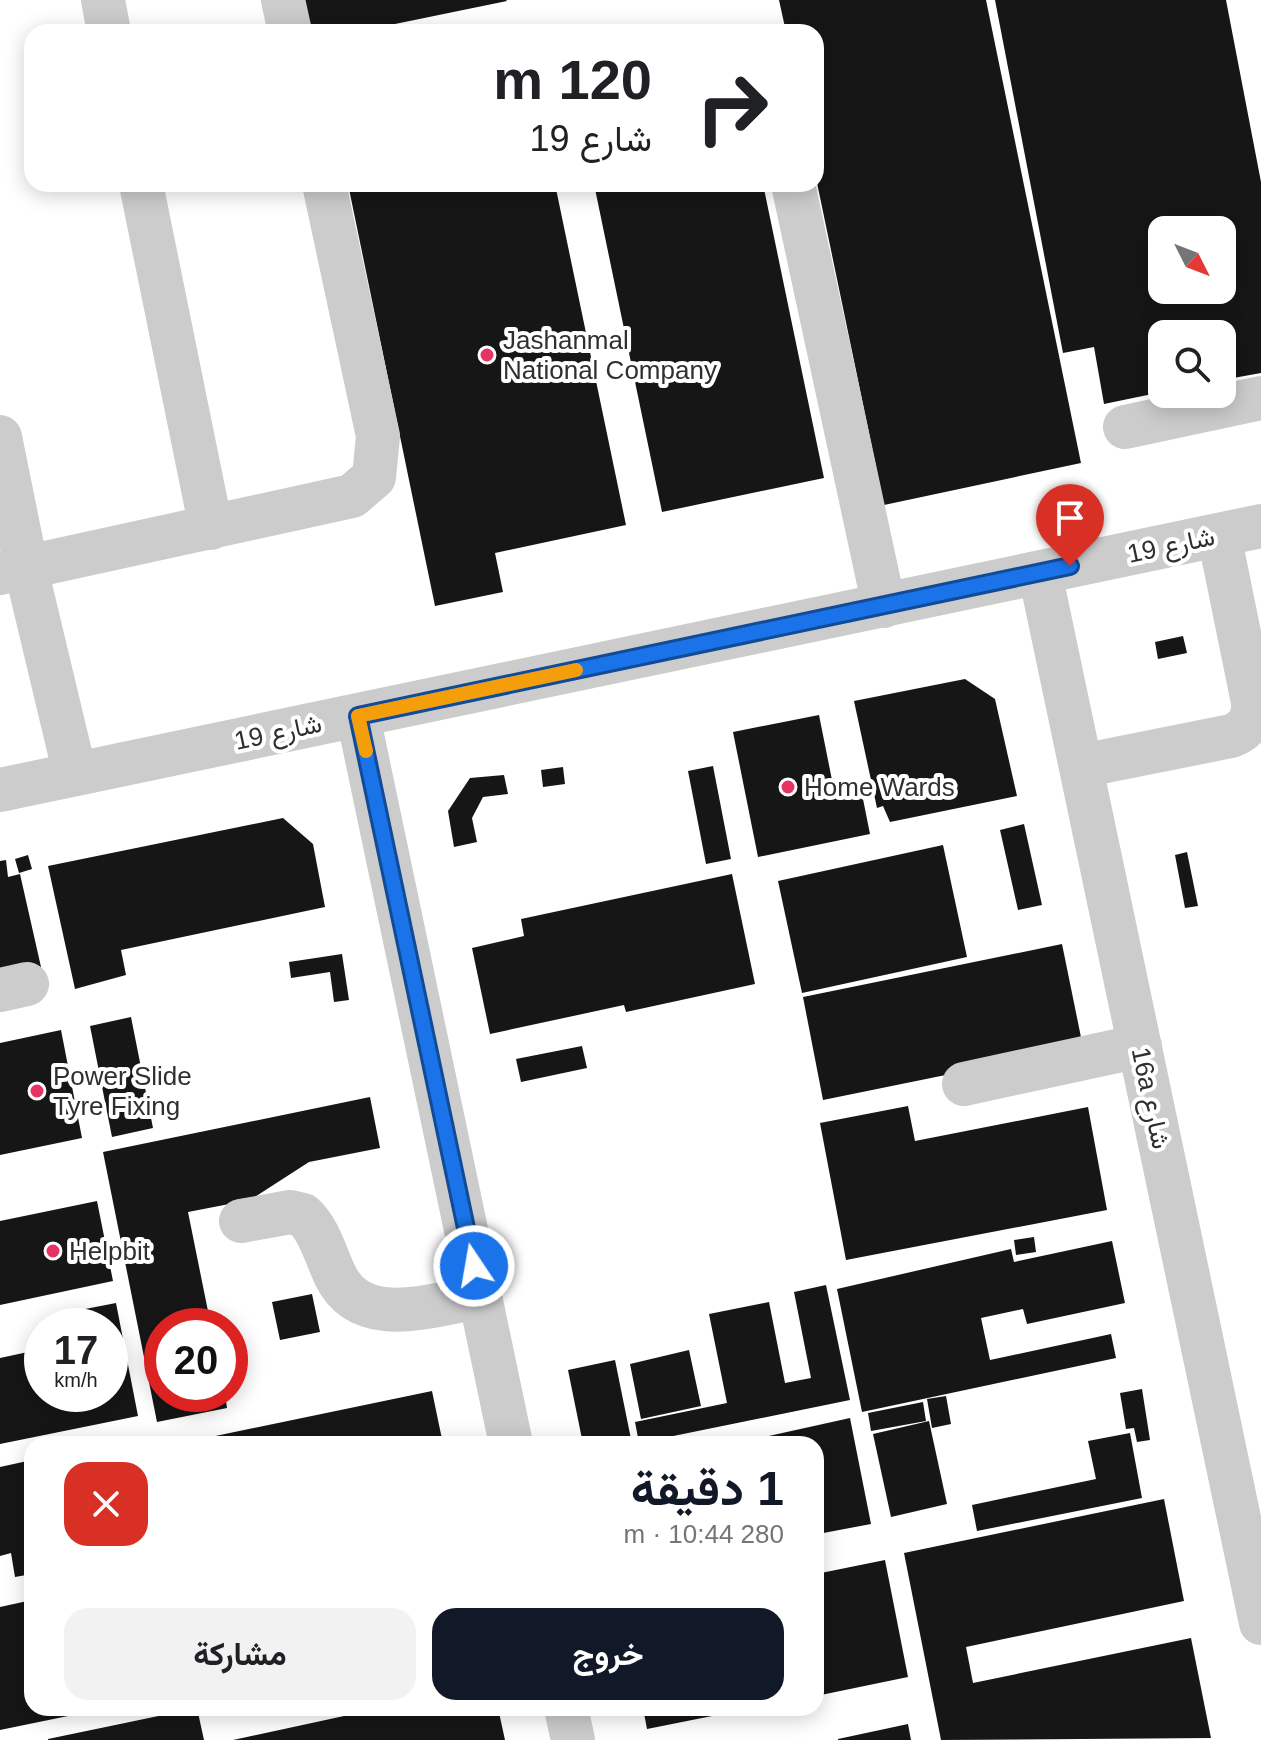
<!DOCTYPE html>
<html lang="ar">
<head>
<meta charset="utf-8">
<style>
  body { margin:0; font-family:Arial,Vazirmatn,sans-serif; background:#f2f2f2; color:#202124; direction:rtl; height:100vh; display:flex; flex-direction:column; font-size:30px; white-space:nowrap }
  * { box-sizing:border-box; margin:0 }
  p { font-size:26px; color:#757577 }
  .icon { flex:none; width:44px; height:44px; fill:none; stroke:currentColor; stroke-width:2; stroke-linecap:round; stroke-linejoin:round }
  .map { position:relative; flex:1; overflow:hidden; direction:ltr }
  .drawer { position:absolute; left:24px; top:1436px; width:800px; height:280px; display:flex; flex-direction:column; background:#fff; border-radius:24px; box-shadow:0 4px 20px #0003; direction:rtl }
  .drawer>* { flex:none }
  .guide { position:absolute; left:24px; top:24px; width:800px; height:168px; border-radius:24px; box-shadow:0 4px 20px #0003; direction:rtl; background:#fff; color:#202124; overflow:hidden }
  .needle { width:52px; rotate:132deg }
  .buttons { position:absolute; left:1148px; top:216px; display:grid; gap:16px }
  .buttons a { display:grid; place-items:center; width:88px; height:88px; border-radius:16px; background:#fff; box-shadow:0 4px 20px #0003; font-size:40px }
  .speed { position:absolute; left:24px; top:1308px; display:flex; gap:16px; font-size:40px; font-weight:700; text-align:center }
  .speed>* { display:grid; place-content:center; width:104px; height:104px; border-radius:50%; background:#fff; box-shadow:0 4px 20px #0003; line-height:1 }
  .speed small { font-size:20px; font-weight:400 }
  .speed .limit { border:12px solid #d22; background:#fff; color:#111 }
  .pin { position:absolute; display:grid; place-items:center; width:68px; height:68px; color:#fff; margin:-82px -34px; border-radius:50% 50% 50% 0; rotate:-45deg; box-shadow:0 0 8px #0007 }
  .pin .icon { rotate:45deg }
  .me { position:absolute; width:88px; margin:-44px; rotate:348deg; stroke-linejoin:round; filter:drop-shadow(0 0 6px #0008) }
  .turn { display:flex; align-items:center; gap:28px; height:168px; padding:0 40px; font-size:36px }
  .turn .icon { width:104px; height:104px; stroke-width:2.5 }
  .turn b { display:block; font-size:56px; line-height:68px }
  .round { display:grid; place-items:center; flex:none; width:84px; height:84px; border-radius:24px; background:#f2f2f2 }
  .overview { display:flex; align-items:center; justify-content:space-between; height:136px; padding:0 40px }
  h1 { font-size:48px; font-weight:700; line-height:60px; color:#111827 }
  .button { display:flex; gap:16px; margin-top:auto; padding:16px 40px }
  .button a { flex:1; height:92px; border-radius:24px; background:#111827; color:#fff; font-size:32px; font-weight:700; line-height:92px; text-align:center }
  .button a+a { background:#f2f2f2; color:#202124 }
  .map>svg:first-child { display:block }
  .building { fill:#161616; fill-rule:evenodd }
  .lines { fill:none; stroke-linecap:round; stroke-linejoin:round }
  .minor { stroke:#ccc; stroke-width:44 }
  .route-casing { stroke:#114b97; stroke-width:20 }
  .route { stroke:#1a73e8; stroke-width:14 }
  .slow { stroke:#f59e0b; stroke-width:14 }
  .poi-dot { fill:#e33463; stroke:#fff; stroke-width:3 }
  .labels { text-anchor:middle; stroke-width:8; stroke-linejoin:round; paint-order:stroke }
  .poi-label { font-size:26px; fill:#2f2f2f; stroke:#fff; text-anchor:start }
  .street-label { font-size:26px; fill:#2f2f2f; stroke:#fff }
</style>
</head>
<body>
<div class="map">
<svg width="1261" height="1740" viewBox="0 0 1261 1740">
  <rect width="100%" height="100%" fill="#fff"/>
  <path class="building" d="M 280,0 L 506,0 L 507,1 L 356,32 L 286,32 Z
    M 779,0 L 986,0 L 1081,463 L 884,505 L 816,178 L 816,32 L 786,32 Z
    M 995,0 L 1226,0 L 1261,182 L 1261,373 L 1222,380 L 1222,334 L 1162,334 L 1162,392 L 1104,404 L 1094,347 L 1063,353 ZM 1162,230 L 1222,230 L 1222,290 L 1162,290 Z
    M 348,184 L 555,184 L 626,525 L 495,553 L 503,592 L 435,606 Z
    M 594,184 L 763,184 L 824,478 L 662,512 Z
    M 1183,636 L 1187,653 L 1158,659 L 1155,642 Z
    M 965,679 L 995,699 L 1017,796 L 890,822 L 883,806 L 877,808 L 854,701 Z
    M 819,715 L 834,790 L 860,784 L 870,834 L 758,857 L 733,732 Z
    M 713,766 L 731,859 L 706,864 L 688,771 Z
    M 563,767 L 565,784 L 543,787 L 541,770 Z
    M 504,775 L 508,794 L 483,797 L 472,818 L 477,842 L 454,847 L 448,811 L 470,778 Z
    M 283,818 L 313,844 L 325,907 L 121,950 L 126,975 L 75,989 L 48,866 Z
    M 1024,824 L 1042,905 L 1018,910 L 1000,830 Z
    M 943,845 L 967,957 L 802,993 L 778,881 Z
    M 1187,852 L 1198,906 L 1185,908 L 1175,855 Z
    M 28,855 L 32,869 L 19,873 L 15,859 Z
    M 6,860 L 8,877 L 20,874 L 41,967 L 0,976 L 0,861 Z
    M 732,874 L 755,984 L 626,1012 L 624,1005 L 490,1034 L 472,948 L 524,936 L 521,919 Z
    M 1062,944 L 1083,1047 L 823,1100 L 803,997 Z
    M 342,954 L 349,1000 L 334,1002 L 330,972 L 291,978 L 289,962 Z
    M 131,1017 L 153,1128 L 112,1137 L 90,1026 Z
    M 61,1030 L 82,1138 L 0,1155 L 0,1043 Z
    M 582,1046 L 587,1068 L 521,1082 L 516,1059 Z
    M 370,1097 L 380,1148 L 309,1162 L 250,1200 L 188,1212 L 211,1326 L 162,1326 L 162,1394 L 225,1394 L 227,1408 L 157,1422 L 103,1152 Z
    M 908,1106 L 915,1141 L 1088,1107 L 1107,1210 L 846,1260 L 820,1123 Z
    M 97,1201 L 113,1281 L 0,1305 L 0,1221 Z
    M 1034,1237 L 1036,1252 L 1016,1255 L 1014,1240 Z
    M 1112,1241 L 1125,1303 L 1027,1324 L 1023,1309 L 981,1318 L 990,1360 L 1111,1334 L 1116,1358 L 862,1412 L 837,1289 L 1011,1249 L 1014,1262 Z
    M 826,1285 L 850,1400 L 639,1443 L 635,1422 L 727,1403 L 709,1314 L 769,1302 L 785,1383 L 811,1378 L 794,1292 Z
    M 312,1294 L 320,1332 L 280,1340 L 272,1302 Z
    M 116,1303 L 138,1416 L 0,1444 L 0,1358 L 42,1349 L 42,1394 L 110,1394 L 110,1326 L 51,1326 L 49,1316 Z
    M 689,1350 L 701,1406 L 641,1419 L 630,1364 Z
    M 615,1360 L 631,1439 L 583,1444 L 568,1370 Z
    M 1142,1389 L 1150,1440 L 1137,1442 L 1134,1428 L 1126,1429 L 1120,1393 Z
    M 432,1391 L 443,1444 L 182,1444 L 182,1443 Z
    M 946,1396 L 951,1424 L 932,1428 L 927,1399 Z
    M 923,1402 L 926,1421 L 871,1431 L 868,1413 Z
    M 850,1418 L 871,1524 L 818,1534 L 816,1444 L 732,1444 Z
    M 929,1421 L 947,1504 L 891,1517 L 873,1434 Z
    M 1130,1433 L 1142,1498 L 977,1531 L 972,1505 L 1096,1479 L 1088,1441 Z
    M 32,1460 L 32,1574 L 15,1577 L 11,1553 L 0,1556 L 0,1467 Z
    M 1164,1499 L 1184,1601 L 966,1647 L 973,1683 L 1191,1638 L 1211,1738 L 941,1740 L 904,1553 Z
    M 885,1560 L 908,1677 L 816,1696 L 816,1574 Z
    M 32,1600 L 32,1708 L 102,1709 L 0,1730 L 0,1607 Z
    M 197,1708 L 204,1740 L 48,1740 L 48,1739 Z
    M 381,1708 L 498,1708 L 505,1740 L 233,1740 Z
    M 643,1708 L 746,1708 L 747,1709 L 647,1729 Z
    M 908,1724 L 911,1740 L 838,1740 L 838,1739 Z"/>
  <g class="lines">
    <path class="minor" d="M 103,0 L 109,32
      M 283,0 L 290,32
      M 141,184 L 211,528
      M 793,184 L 884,606
      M 1125,427 L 1261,398
      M 0,437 L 31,590 L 75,774
      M 0,573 L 352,496 L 374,477 L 378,436 L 324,184
      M 1040,573 L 1261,1623
      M 358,716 L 511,1444
      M 1081,766 L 1231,736 C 1247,730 1254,719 1253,702 L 1219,535
      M 0,790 L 1261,526
      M 0,990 L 27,984
      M 964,1084 L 1140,1046
      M 241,1221 L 290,1212 L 303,1215 C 319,1229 326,1256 335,1275 C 362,1331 432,1304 480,1297
      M 566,1708 L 573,1740"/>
  </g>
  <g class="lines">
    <defs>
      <path id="route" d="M 474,1266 L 358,716 L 1070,566"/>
    </defs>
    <use href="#route" class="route-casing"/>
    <use href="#route" class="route"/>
    <path class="slow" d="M 366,751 L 358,716 L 576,670"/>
  </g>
  <g class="poi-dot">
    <circle cx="487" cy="355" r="8"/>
    <circle cx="788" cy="787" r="8"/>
    <circle cx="37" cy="1091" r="8"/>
    <circle cx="53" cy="1251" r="8"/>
  </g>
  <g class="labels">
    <g class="poi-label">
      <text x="503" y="349">Jashanmal<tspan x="503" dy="30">National Company</tspan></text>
      <text x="804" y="796">Home Wards</text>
      <text x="53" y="1085">Power Slide<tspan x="53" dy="30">Tyre Fixing</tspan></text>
      <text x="69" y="1260">Helpbit</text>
    </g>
    <g class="street-label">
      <text transform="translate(1171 545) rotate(-12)" y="9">شارع 19</text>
      <text transform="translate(278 732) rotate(-12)" y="9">شارع 19</text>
      <text transform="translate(1151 1098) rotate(78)" y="9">16a شارع</text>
    </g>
  </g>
</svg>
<div class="buttons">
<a><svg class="needle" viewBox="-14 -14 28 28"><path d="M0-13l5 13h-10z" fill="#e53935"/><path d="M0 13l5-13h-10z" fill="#757577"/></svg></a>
<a><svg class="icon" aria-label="search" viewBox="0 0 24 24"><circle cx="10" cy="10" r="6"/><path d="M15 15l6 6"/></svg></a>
</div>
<div class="speed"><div>17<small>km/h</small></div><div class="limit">20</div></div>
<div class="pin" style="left:1070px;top:566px;background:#d93025"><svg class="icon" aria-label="arrive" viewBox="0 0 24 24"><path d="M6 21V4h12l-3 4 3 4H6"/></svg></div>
<svg class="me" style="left:474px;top:1266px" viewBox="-20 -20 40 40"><circle r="17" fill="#1a73e8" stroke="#fff" stroke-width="3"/><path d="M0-11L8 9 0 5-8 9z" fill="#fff"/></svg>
<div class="guide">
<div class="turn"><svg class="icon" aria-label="right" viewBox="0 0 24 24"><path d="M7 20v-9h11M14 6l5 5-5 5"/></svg><div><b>120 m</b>شارع 19</div></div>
</div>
<section class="drawer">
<div class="overview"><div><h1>1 دقيقة</h1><p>280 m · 10:44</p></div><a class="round" style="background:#d93025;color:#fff"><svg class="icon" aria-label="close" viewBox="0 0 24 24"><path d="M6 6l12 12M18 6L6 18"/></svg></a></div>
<div class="button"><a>خروج</a><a>مشاركة</a></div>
</section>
</div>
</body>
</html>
